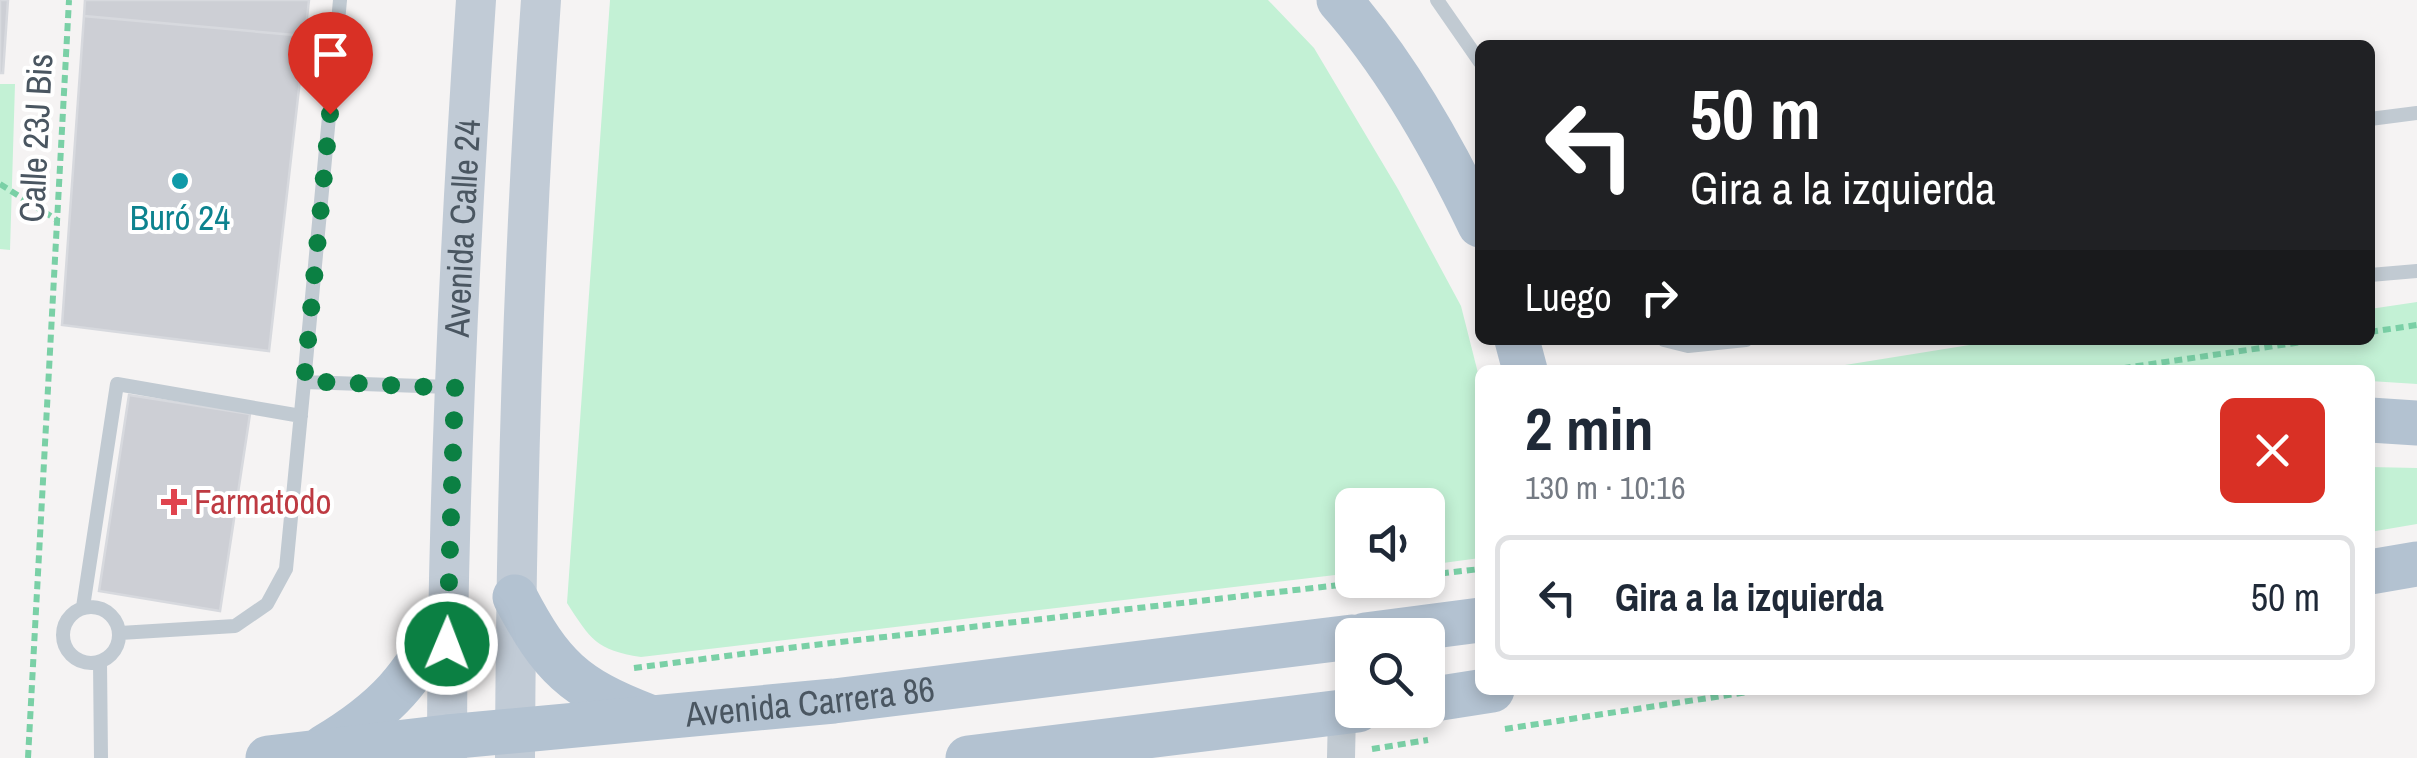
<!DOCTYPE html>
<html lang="es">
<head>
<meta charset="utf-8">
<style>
  body { margin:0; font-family:"Archivo Narrow",sans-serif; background:#f2f2f3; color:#1f2937; height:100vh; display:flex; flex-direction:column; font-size:38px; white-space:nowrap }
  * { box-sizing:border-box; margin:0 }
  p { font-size:32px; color:#747a83 }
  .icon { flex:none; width:55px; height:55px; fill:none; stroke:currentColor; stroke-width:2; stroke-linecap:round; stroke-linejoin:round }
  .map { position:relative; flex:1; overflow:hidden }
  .drawer { position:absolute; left:1475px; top:365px; width:900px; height:330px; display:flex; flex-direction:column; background:#fff; border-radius:15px; box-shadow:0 5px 15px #0003 }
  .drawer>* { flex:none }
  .hud { position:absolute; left:1475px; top:40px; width:900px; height:305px; border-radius:15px; box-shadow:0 5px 15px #0003; background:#202124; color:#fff; overflow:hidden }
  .fabs { position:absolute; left:1335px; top:488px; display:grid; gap:20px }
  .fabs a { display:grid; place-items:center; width:110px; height:110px; border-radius:15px; background:#fff; box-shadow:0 5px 15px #0003; font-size:50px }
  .pin { position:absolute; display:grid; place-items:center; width:85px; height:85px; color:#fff; margin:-102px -42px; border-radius:50% 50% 50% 0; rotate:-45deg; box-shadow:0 0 10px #0007 }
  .pin .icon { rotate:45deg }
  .me { position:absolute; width:110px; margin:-55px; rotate:1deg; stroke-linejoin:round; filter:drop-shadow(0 0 8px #0008) }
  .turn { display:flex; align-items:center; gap:35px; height:210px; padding:0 50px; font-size:45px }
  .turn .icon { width:130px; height:130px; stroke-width:2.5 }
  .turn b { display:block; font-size:70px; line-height:85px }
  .then { display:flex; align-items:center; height:95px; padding:0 50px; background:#0003; gap:20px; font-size:38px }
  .round { display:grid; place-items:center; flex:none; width:105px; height:105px; border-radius:15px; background:#f2f2f3 }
  .head { display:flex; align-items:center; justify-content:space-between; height:170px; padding:0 50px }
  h1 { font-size:60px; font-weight:700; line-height:75px }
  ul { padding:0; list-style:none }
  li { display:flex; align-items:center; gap:30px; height:125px; margin:0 20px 15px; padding:0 30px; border:5px solid #e0e1e3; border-radius:15px }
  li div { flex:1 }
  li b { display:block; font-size:38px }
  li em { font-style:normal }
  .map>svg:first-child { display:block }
  .green { fill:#c3f1d5 }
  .building { fill:#cdcfd5; stroke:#d7d9de; stroke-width:2.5 }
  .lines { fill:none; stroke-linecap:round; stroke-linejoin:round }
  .path { stroke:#7ad0a6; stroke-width:6; stroke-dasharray:8 5; stroke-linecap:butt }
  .service { stroke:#c1cad2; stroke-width:14 }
  .minor { stroke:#c1cad2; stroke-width:28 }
  .secondary { stroke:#c1cbd6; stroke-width:40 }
  .primary { stroke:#b3c2d1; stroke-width:45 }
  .route { stroke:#0b8043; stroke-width:18; stroke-dasharray:0 32.4 }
  .culture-dot { fill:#0f9aa8; stroke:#fff; stroke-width:4 }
  .health-dot { fill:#e0444e; stroke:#fff; stroke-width:4 }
  .labels { text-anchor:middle; stroke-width:8; stroke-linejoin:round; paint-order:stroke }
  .street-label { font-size:35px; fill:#4a5661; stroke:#fff }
  .culture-label { font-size:35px; fill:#0d838f; stroke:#fff }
  .health-label { font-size:35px; fill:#be3a42; stroke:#fff; text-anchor:start }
</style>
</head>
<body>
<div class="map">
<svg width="2417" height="758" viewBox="0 0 2417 758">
  <rect width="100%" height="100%" fill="#f5f3f3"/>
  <path class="green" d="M 610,0 L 1268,0 L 1314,48 L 1398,189 L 1461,306 L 1480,381 L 1480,558 L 1428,565 L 1428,505 L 1352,505 L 1352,573 L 641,657 C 596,650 591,640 567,603 Z
    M 0,84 L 15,84 L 10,250 L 0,249 Z
    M 2417,302 L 2417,384 L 2370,381 L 2370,370 L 1814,370 L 1988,342 L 2015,340 L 2370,340 L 2370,309 Z
    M 2370,467 L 2417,468 L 2417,524 L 2370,532 Z"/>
  <path class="building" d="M 0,0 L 8,0 L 3,73 L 0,73 Z
    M 85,0 L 309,0 L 305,36 L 84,16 Z
    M 84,16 L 305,36 L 269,351 L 62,325 Z
    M 129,395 L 250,414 L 220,611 L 99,591 Z"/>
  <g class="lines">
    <path class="path" d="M 0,184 L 57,220
      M 2370,332 L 2417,325
      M 2110,370 L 2316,340
      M 1428,575 L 1480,569
      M 634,668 L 788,648 L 1383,580
      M 1505,729 L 1761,690
      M 1372,749 L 1428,740
      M 28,758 L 69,0"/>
    <path class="service" d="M 1437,0 L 1480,62
      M 2370,119 L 2417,113
      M 2370,275 L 2417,271
      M 1664,340 L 1688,346 L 1746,340
      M 304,382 L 340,0
      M63 635a28 28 0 1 1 56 0a28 28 0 1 1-56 0Z
      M 83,607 L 117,384 L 301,416
      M 120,633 L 235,626 L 267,604 L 286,569 L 304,382 L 450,387
      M 100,662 L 101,758"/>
    <path class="minor" d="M 1341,758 L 1342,712"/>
    <g class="secondary">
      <path id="s1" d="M 447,758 C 447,505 459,252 476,0"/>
      <path d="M 515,758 C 516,505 523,252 541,0"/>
    </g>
    <g class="primary">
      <path d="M 1339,0 C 1395,63 1444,150 1480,225"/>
      <path d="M 1517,340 L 1525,370"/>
      <path d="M 2370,420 L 2417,423"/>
      <path d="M 2370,572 L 2417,564"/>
      <path d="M 515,597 C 551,666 574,688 647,716"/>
      <path d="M 1365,635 L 1480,620"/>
      <path d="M 1428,700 L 1492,690"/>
      <path d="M 324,747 C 388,709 412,679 447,615"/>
      <path id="s2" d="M 268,758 L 447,737 L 834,701 L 1352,637"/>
      <path d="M 968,758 L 1358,710"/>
    </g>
  </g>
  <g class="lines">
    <path class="route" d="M 330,114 L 304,382 C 355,381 405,388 455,387 L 447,644"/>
  </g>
  <circle class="culture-dot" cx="180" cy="181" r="10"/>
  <path class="health-dot" d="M169 487h10v10h10v10h-10v10h-10v-10h-10v-10h10z"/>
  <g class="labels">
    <g class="street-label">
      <text transform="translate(36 138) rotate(-87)" y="12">Calle 23J Bis</text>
      <text dy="12" stroke="none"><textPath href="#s1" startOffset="530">Avenida Calle 24</textPath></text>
      <text dy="12" stroke="none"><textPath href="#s2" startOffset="545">Avenida Carrera 86</textPath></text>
    </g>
    <g class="culture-label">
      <text x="180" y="230">Buró 24</text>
    </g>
    <g class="health-label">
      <text x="194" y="514">Farmatodo</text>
    </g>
  </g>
</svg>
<div class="fabs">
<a><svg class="icon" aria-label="sound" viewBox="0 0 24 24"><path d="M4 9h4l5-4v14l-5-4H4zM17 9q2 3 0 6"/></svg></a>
<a><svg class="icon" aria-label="search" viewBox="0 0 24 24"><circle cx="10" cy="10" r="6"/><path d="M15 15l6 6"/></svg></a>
</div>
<div class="pin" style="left:330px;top:114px;background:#d93025"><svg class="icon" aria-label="arrive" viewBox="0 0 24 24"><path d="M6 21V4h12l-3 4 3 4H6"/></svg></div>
<svg class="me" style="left:447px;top:644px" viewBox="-20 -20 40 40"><circle r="17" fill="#0b8043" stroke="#fff" stroke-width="3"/><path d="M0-11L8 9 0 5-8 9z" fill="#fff"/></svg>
<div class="hud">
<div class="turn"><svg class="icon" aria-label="left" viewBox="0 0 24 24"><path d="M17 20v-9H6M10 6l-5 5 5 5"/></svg><div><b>50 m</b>Gira a la izquierda</div></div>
<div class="then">Luego<svg class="icon" aria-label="right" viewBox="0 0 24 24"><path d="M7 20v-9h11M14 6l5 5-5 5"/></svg></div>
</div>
<section class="drawer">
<div class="head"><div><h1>2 min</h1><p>130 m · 10:16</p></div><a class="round" style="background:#d93025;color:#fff"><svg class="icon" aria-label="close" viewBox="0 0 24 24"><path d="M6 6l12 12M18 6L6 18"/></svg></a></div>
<ul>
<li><svg class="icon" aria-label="left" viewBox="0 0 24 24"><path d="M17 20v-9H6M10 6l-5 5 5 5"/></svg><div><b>Gira a la izquierda</b></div><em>50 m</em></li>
</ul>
</section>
</div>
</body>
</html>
